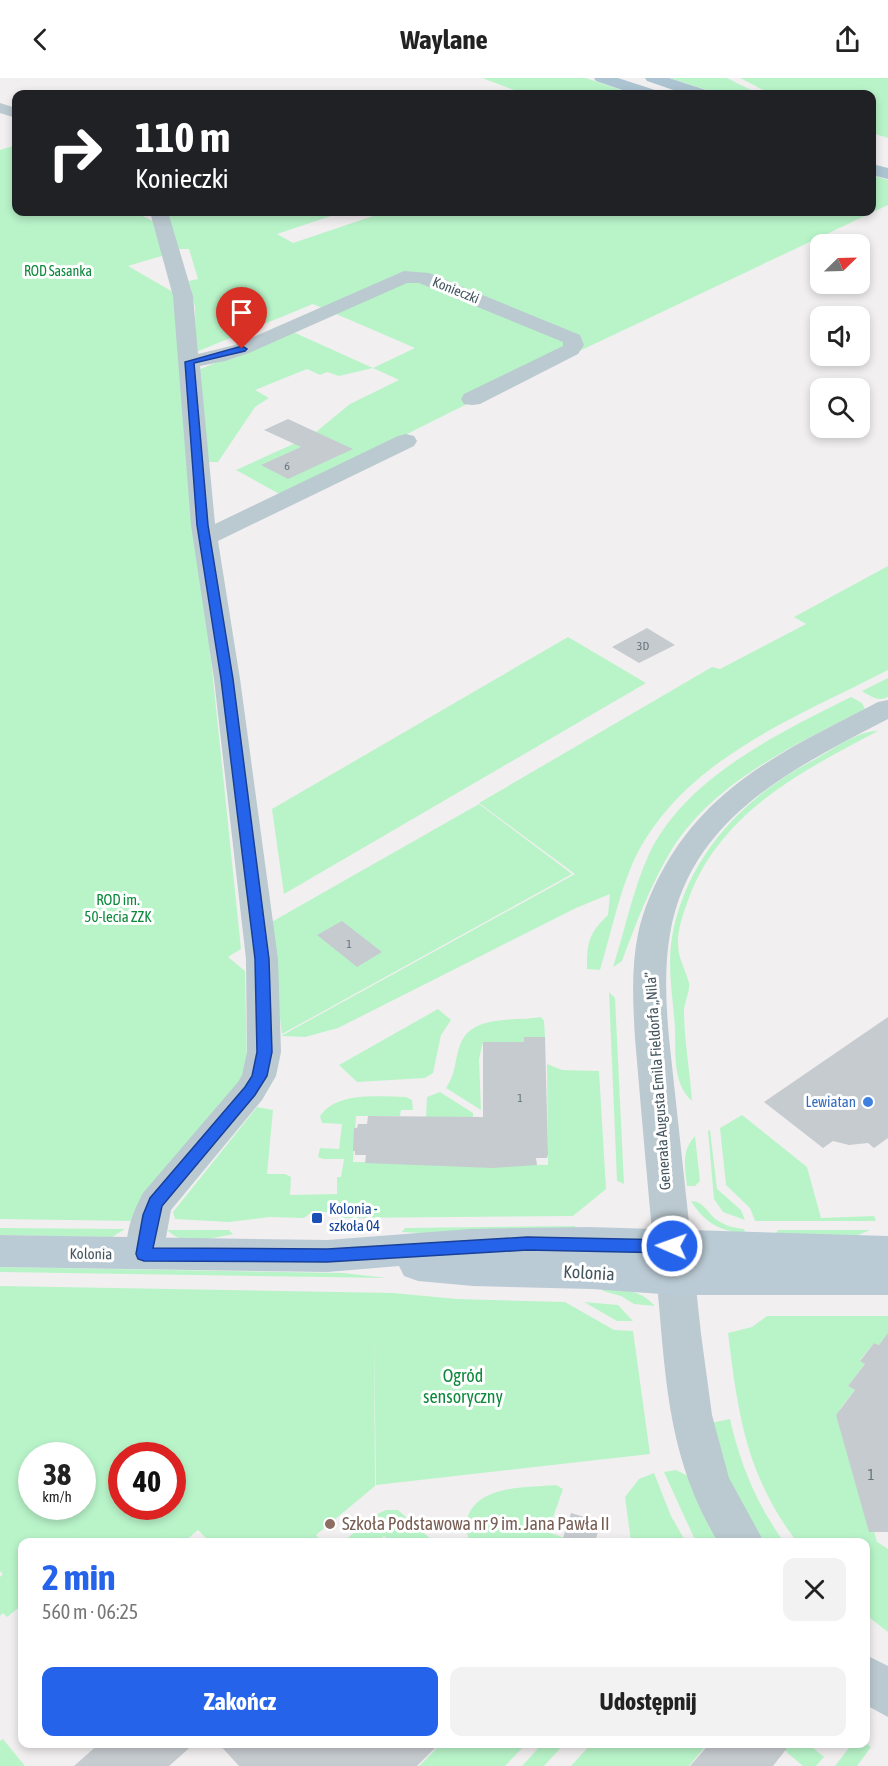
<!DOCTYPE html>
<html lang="pl">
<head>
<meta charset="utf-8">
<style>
  body { margin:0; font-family:"Asap Condensed",sans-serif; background:#f2f2f2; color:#222; height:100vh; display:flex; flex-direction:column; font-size:22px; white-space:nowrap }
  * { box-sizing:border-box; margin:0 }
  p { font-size:20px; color:#767676 }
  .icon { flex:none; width:33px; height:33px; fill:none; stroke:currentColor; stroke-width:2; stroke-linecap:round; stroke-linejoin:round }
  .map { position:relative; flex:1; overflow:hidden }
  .panel { position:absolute; left:18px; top:1460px; width:852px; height:210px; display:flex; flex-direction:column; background:#fff; border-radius:12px; box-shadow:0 3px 9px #0003 }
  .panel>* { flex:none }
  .banner { position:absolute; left:12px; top:12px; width:864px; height:126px; border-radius:12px; box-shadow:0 3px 9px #0003; background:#202124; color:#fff; overflow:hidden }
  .needle { width:39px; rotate:67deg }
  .controls { position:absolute; left:810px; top:156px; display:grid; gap:12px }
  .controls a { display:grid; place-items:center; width:60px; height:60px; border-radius:12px; background:#fff; box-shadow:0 3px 9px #0003; font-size:30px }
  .speed { position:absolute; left:18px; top:1364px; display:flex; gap:12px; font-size:30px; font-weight:700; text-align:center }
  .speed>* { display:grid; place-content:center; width:78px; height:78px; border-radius:50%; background:#fff; box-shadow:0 3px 9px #0003; line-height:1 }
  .speed small { font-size:15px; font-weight:400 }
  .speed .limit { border:9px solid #d22; background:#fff; color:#111 }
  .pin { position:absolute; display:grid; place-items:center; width:51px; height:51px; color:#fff; margin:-62px -26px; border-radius:50% 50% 50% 0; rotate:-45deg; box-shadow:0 0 6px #0007 }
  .pin .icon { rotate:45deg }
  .me { position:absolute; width:66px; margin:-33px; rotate:272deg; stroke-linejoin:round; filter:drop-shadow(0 0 4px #0008) }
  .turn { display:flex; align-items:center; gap:21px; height:126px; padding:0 24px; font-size:27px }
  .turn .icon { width:78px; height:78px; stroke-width:2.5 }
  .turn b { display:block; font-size:42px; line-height:51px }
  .round { display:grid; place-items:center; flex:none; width:63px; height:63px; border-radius:12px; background:#f2f2f2 }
  .headline { display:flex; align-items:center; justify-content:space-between; height:102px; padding:0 24px }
  h1 { font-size:36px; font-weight:700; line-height:45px; color:#2563eb }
  .action { display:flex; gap:12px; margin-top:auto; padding:12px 24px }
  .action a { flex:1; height:69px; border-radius:12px; background:#2563eb; color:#fff; font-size:24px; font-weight:700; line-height:69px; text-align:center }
  .action a+a { background:#f2f2f2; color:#222 }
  header { display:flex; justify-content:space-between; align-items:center; height:78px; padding:0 24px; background:#fff; font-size:27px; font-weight:700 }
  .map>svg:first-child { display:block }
  .green { fill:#b9f4c9; fill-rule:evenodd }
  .building { fill:#c6cbd0 }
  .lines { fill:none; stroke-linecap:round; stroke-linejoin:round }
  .street { fill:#bbc9d0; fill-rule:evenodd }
  .secondary { fill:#bbcbd5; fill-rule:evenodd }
  .primary { fill:#acc3d1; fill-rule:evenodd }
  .route { fill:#2563eb; stroke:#184099; stroke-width:1.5 }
  .shop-dot { fill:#3f7fe0; stroke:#fff; stroke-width:2 }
  .transit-dot { fill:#1a4fb4; stroke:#fff; stroke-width:2 }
  .education-dot { fill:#8d6e63; stroke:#fff; stroke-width:2 }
  .labels { text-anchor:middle; stroke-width:6; stroke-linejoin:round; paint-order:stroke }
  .number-label { font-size:12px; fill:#65737b }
  .far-park-label { font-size:14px; fill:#0d893c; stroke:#fff }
  .far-street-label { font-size:14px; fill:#45565f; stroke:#fff }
  .park-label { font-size:15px; fill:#0d893c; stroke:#fff }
  .street-label { font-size:15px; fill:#45565f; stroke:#fff }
  .shop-label { font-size:15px; fill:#366cbe; stroke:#fff; text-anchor:end }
  .transit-label { font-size:15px; fill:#164399; stroke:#fff; text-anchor:start }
  .near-number-label { font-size:15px; fill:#65737b }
  .near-street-label { font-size:18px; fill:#45565f; stroke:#fff }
  .near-park-label { font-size:18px; fill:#0d893c; stroke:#fff }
  .near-education-label { font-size:18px; fill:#785e54; stroke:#fff; text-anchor:start }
</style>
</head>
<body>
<header><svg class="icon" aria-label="back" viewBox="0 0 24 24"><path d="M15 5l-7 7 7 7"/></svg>Waylane<svg class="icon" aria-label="share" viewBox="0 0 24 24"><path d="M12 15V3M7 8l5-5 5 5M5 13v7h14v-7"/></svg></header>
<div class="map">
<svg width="888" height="1688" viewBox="0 0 888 1688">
  <rect width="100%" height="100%" fill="#f2eff0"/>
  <path class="green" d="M 482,0 L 586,0 L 633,16 L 525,16 Z
    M 670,0 L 727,0 L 759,16 L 719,16 Z
    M 740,0 L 888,0 L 888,60 L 872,55 L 872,16 L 771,16 Z
    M 16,67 L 16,134 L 134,134 L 153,143 L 165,177 L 128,188 L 173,214 L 241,871 L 228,879 L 245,893 L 247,986 L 237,1008 L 133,1143 L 0,1141 L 0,72 Z
    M 872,97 L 888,102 L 888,127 L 461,329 L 283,418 L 236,392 L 311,358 L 350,326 L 399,302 L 373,290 L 339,298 L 327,294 L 320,297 L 307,291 L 255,312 L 269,320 L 255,329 L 218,384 L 207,384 L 198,292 L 293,254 L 373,290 L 415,270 L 313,226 L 196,274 L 195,229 L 189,203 L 198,201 L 189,171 L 178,171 L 167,134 L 343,134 L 277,156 L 293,165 L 385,134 L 872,134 Z
    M 888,488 L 888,592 C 797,639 689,679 638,774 C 621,806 611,856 600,892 L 587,891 C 587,865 588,856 608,837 L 610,816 L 576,830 L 338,950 L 305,959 L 281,958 L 575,796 L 479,725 L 712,589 L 720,591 L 806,546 L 794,539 Z
    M 568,559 L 646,605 L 284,816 L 272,731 Z
    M 888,600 L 888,619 C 878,624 870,618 862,613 Z
    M 851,619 L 862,625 L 865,631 C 795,667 716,702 672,771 C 651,806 636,845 622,883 L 613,889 C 625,852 633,811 649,776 C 686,699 779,655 851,619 Z
    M 878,653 C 802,693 723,733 690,817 C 685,831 679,846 678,861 C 677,880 685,889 689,905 C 690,913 685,923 684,932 C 684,962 690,993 692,1023 C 672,1005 676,975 675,950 C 673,921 667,888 672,859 C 686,780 743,719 812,683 C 829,674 858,652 878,653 Z
    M 479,726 L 572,796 L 282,956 L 268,846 Z
    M 609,914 L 615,920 L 624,1106 L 617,1103 Z
    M 438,931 L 451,942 L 441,957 L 433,995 L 425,1000 L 357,1004 L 339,987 Z
    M 541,939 L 544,943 L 545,959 L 524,959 L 524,964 L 483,964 L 479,981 L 481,1032 L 446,1010 C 456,995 454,986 459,970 C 469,935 513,944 541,939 Z
    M 547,986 L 562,992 L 599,993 L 606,1111 L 573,1138 L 342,1140 L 335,1134 L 312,1134 L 304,1140 L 269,1139 L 229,1144 L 175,1141 L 173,1134 L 257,1029 L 273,1032 L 267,1096 L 285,1096 L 291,1099 L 290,1117 L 337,1116 L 337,1099 L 341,1099 L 344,1081 L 323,1081 L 318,1079 L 320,1070 L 339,1071 L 342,1046 L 322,1045 L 320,1038 C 338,1013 378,1019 406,1019 L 412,1022 L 413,1032 L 401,1032 L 400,1038 L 356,1038 L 353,1084 L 548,1087 Z
    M 440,1014 L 473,1035 L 473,1039 L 426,1039 L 427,1019 Z
    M 742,1037 L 807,1089 L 821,1140 L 874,1138 L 876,1143 L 755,1143 L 750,1130 L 726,1107 L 720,1050 Z
    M 710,1052 L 717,1111 L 741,1132 L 745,1142 L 723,1134 L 714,1121 L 708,1053 Z
    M 695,1058 L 700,1103 L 695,1108 L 687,1108 C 685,1089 681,1073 695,1058 Z
    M 691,1123 C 704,1123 707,1135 717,1142 C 725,1148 735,1150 744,1151 L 745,1155 C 720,1154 704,1144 691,1123 Z
    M 575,1148 L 576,1153 L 472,1158 L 402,1154 L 405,1150 Z
    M 0,1150 L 125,1151 L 112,1159 L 0,1157 Z
    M 167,1152 L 229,1152 L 233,1156 C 213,1160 183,1169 167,1152 Z
    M 778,1152 L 870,1152 L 856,1158 L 775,1156 Z
    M 0,1189 L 343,1195 L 387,1200 L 0,1194 Z
    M 0,1208 L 393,1215 L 457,1221 L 565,1224 L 614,1252 L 633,1253 L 650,1376 L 376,1407 L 374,1257 L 375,1408 L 316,1457 L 322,1464 L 210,1464 L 198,1452 L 184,1464 L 22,1464 L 22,1527 L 7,1539 L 3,1535 L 0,1538 L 0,1499 L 3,1496 L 0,1493 ZM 32,1377 L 82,1377 L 82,1428 L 32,1428 ZM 122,1377 L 172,1377 L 172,1428 L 122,1428 Z
    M 602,1209 C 623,1211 641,1212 655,1228 L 634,1226 L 621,1218 L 603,1213 Z
    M 584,1224 L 618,1227 L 633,1243 L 617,1243 Z
    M 767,1238 L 888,1238 L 888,1256 L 879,1267 L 874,1265 L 860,1282 L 865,1286 L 848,1308 L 855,1312 L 840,1331 L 877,1464 L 888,1471 L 888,1554 L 866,1537 L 866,1464 L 797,1464 C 746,1397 738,1336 728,1255 L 752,1249 Z
    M 730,1341 C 740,1386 757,1427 784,1464 L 760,1464 L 721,1391 L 711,1345 Z
    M 676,1392 L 692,1400 L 724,1464 L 696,1464 L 664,1394 Z
    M 654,1395 L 671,1438 L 686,1464 L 631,1464 L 625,1419 L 639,1401 Z
    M 556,1407 L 563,1411 L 548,1454 L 576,1464 L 471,1464 C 466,1457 464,1446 468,1438 C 480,1406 528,1410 556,1407 Z
    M 386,1432 L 398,1432 L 434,1464 L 391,1464 L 384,1458 L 377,1464 L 343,1464 L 375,1437 Z
    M 3,1661 L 25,1688 L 0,1688 L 0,1663 Z
    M 442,1665 L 527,1665 L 505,1688 L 419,1688 Z
    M 543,1665 L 565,1665 L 544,1688 L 522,1688 Z
    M 592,1665 L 708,1665 L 689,1688 L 571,1688 Z
    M 776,1665 L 807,1665 L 824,1679 L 816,1688 L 803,1688 Z
    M 866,1665 L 871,1669 L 857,1688 L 835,1688 L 852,1666 Z"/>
  <path class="building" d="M 288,341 L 353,371 L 288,401 L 261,387 L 301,369 L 264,352 Z
    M 647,550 L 675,567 L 639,585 L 612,569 Z
    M 342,843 L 382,874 L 357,889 L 317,857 Z
    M 888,939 L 888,1060 L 874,1070 L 868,1065 L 849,1067 L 833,1063 L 823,1070 L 764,1024 Z
    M 524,959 L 545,959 L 548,1076 L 547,1080 L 536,1080 L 537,1087 L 493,1090 L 365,1085 L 366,1077 L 355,1077 L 355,1073 L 353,1073 L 354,1050 L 357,1050 L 358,1046 L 367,1046 L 368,1038 L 483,1039 L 483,964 L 524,964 Z
    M 888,1255 L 888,1454 L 869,1454 L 836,1337 L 855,1312 L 848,1308 L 865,1286 L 860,1283 L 874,1265 L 879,1267 Z
    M 571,1435 L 601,1444 L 595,1464 L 576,1464 L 563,1460 Z
    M 100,1665 L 195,1665 L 169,1688 L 74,1688 Z
    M 218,1665 L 440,1665 L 417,1688 L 239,1688 Z
    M 710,1665 L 791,1665 L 773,1688 L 690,1688 Z"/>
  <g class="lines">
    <path class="street" d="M 0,25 L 16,30 L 16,40 L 0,35 Z
      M 150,134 L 168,134 L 193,218 L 198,276 L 235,267 L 404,193 L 429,195 L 580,257 L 584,267 L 578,276 L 480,326 L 472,327 L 464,326 L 461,321 L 464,316 L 563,268 L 563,264 L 419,205 L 407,205 L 249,275 L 225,283 L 200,288 L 215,446 L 398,358 L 406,356 L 414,358 L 417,363 L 414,368 L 218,463 L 240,601 L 278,881 L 281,974 L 276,998 L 262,1022 L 171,1132 L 163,1176 L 157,1187 L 144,1191 L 131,1187 C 120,1166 132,1135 143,1115 L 238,1004 L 242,997 L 247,974 L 246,881 L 214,601 L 191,447 L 173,218 Z
      M 888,622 L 888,641 C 794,690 690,739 670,856 C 664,890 666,926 669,960 L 701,1256 L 712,1337 L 729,1400 L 764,1464 L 718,1464 C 667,1379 666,1301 657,1205 C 649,1124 642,1042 635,960 C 633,926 631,890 638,856 C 643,832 653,809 665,788 C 714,702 794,668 878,624 Z
      M 866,1577 L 888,1588 L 888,1639 L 866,1627 Z"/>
    <path class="secondary" d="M 589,1149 L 888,1158 L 888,1217 L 675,1217 L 592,1211 L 473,1208 L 418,1203 L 404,1198 L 399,1188 L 327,1194 L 0,1189 L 0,1157 L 327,1162 L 470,1151 Z"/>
    <path class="primary" d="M 594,0 L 618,0 L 655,12 L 657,16 L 634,16 L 596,3 Z
      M 645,0 L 669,0 L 706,12 L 708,16 L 685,16 L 647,3 Z
      M 872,86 L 888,90 L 888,101 L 872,97 Z"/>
  </g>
  <path class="route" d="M 242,268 L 247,271 L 245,273 L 194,285 L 208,447 L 233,601 L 269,881 L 272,974 L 267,998 L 255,1017 L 162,1128 L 153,1170 L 327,1171 L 527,1159 L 672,1162 L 677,1163 L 680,1168 L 677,1173 L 672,1175 L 527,1172 L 327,1184 L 144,1183 L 138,1181 L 136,1176 L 143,1137 L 150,1120 L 245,1009 L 252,998 L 257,974 L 255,881 L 221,601 L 197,447 L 185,284 Z"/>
  <circle class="shop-dot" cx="868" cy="1024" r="6"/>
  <rect class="transit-dot" x="311" y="1134" width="12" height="12" rx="3"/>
  <circle class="education-dot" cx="330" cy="1446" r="6"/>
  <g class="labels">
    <g class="number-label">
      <text x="287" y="392">6</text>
      <text x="643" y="572">3D</text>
      <text x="349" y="870">1</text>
      <text x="520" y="1024">1</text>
    </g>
    <g class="far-park-label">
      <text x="58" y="198">ROD Sasanka</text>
    </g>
    <g class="far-street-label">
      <text transform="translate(456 212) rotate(22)" y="5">Konieczki</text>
    </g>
    <g class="park-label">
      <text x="118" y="827">ROD im.<tspan x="118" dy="17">50-lecia ZZK</tspan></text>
    </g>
    <g class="street-label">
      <text transform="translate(658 1003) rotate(-94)" y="5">Generała Augusta Emila Fieldorfa „Nila”</text>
      <text transform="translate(91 1176) rotate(1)" y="5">Kolonia</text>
    </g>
    <g class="shop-label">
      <text x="856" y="1029">Lewiatan</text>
    </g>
    <g class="transit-label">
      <text x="329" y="1136">Kolonia -<tspan x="329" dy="17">szkoła 04</tspan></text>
    </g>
    <g class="near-number-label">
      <text x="871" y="1402">1</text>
    </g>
    <g class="near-street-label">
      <text transform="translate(589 1195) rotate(3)" y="6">Kolonia</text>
    </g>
    <g class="near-park-label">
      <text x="463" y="1304">Ogród<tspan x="463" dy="21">sensoryczny</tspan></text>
    </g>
    <g class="near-education-label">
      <text x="342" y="1452">Szkoła Podstawowa nr 9 im. Jana Pawła II</text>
    </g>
  </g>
</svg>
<div class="controls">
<a><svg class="needle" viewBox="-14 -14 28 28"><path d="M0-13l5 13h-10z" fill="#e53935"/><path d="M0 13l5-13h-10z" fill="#767676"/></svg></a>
<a><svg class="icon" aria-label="sound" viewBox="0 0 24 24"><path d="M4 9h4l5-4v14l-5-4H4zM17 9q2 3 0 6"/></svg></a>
<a><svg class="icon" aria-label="search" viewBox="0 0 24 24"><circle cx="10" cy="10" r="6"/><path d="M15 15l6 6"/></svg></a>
</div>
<div class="speed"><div>38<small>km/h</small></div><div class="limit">40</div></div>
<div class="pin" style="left:242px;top:271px;background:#d93025"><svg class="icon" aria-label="arrive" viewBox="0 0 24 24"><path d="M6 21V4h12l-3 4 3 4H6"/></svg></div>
<svg class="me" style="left:672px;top:1168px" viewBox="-20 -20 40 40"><circle r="17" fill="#2563eb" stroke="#fff" stroke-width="3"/><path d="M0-11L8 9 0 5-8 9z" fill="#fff"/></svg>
<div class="banner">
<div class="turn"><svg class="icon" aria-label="right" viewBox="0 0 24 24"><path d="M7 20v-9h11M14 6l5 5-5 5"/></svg><div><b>110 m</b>Konieczki</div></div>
</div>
<section class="panel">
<div class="headline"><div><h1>2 min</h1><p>560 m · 06:25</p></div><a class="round"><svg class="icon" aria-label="close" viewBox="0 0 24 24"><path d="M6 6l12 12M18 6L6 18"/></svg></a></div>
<div class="action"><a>Zakończ</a><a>Udostępnij</a></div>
</section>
</div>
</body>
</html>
